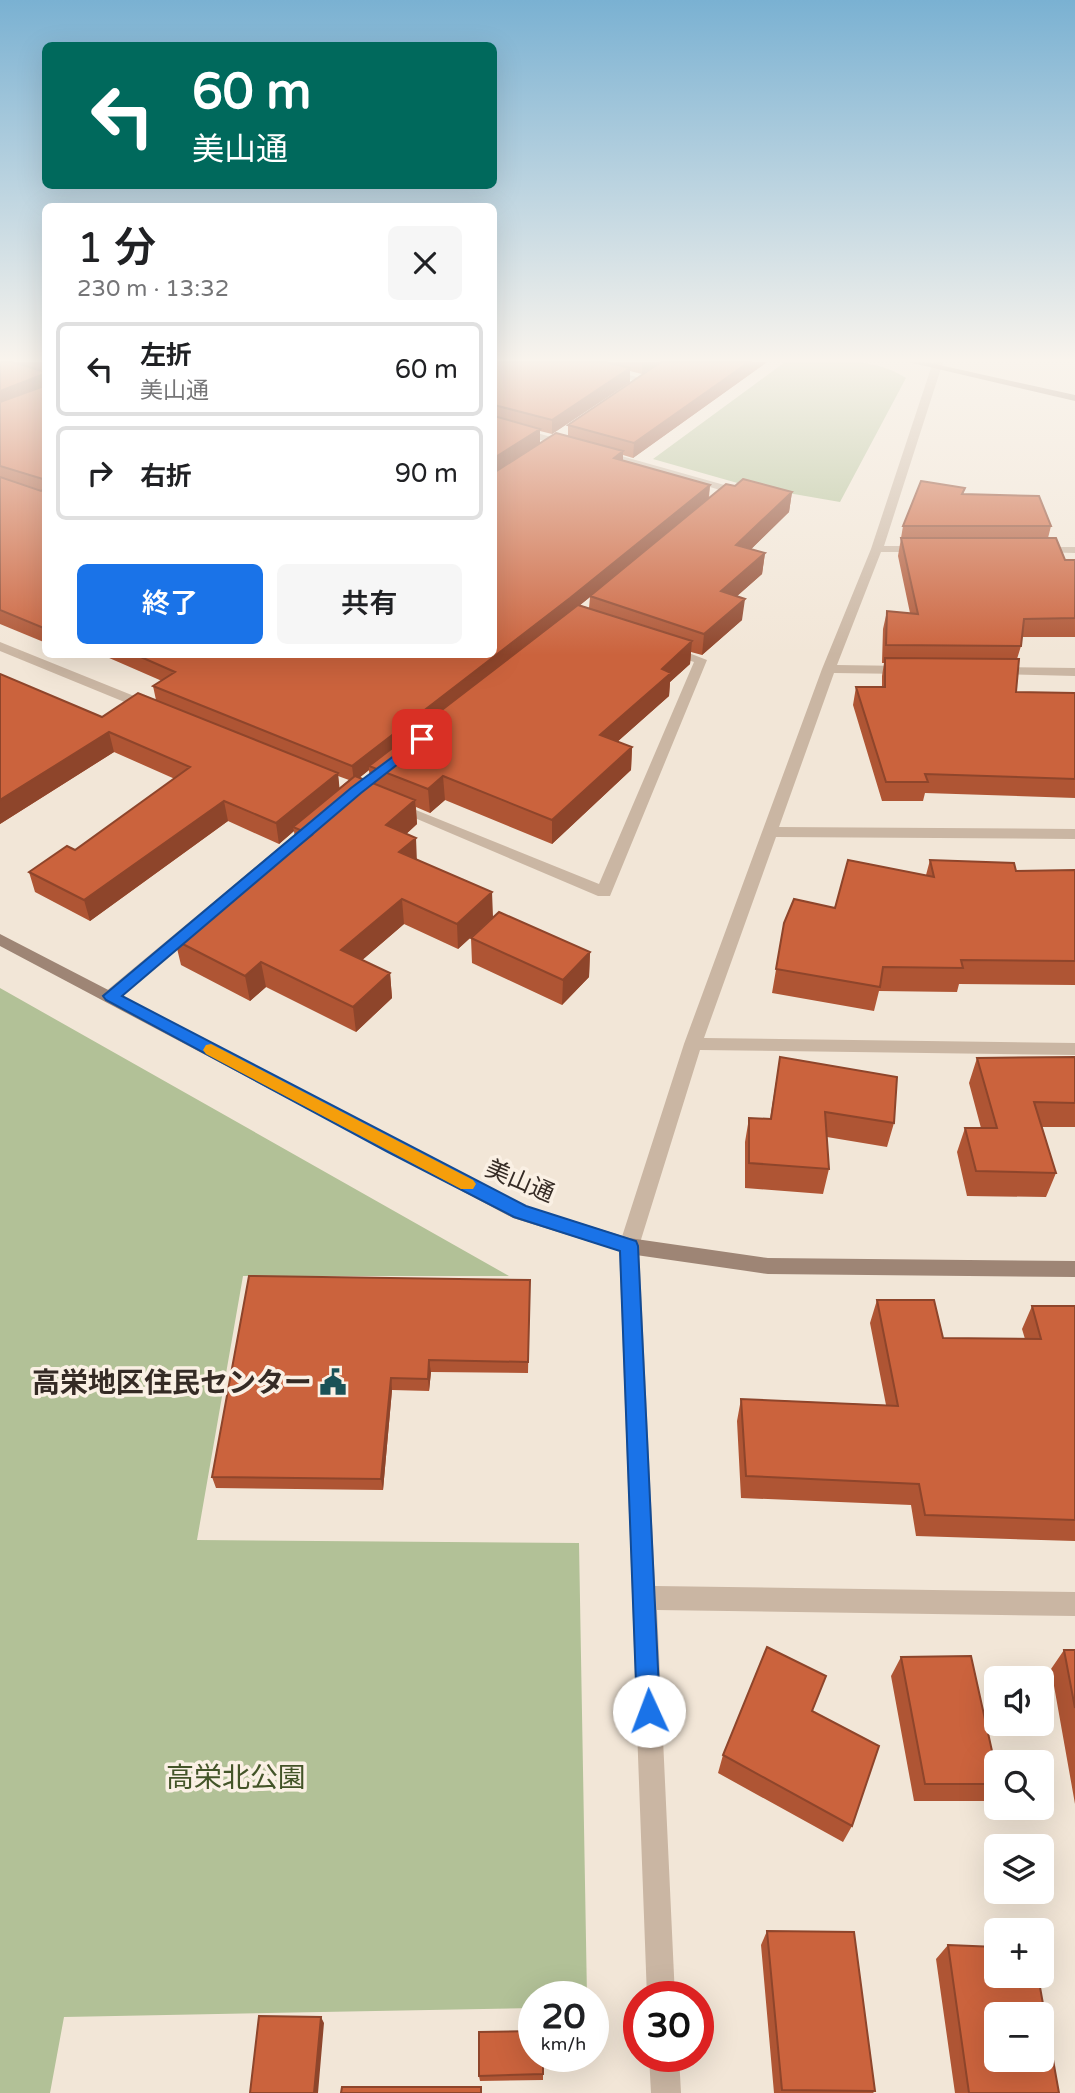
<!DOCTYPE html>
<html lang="ja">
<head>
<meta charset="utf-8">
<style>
  body { margin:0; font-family:"Varela Round","Noto Sans JP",sans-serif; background:#f6f6f6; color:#202124; height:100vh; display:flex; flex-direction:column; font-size:26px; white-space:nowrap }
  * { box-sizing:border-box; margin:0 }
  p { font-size:23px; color:#757577 }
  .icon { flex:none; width:38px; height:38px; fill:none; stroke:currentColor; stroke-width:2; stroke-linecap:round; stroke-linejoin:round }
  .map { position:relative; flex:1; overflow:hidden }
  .drawer { position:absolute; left:42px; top:203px; width:455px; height:455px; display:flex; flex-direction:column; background:#fff; border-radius:10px; box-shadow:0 7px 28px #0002 }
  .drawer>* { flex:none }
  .banner { position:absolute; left:42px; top:42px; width:455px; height:147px; border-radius:10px; box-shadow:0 7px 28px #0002; background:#00695c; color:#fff; overflow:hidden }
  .buttons { position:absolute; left:984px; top:1666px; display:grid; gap:14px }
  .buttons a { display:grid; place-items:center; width:70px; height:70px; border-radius:10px; background:#fff; box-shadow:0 7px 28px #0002; font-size:35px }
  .speed { position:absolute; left:518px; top:1981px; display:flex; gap:14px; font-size:35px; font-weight:700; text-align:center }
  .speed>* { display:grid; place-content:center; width:91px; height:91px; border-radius:50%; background:#fff; box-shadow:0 7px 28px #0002; line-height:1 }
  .speed small { font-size:18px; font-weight:400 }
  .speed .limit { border:10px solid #d22; background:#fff; color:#111 }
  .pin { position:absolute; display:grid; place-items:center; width:60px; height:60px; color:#fff; margin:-30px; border-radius:14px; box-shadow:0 4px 10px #0006 }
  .me { position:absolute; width:77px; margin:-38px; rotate:358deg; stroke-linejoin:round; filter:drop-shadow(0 0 5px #0008) }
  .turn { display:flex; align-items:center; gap:24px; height:147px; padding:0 35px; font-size:32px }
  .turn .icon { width:91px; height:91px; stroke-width:2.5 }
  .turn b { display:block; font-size:49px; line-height:60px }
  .round { display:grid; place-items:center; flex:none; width:74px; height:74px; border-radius:10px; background:#f6f6f6 }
  .overview { display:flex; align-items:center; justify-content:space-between; height:119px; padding:0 35px }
  h1 { font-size:42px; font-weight:600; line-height:52px }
  .primary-button { display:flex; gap:14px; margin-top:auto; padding:14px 35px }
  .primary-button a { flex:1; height:80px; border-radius:10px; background:#1a73e8; color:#fff; font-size:28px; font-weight:600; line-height:80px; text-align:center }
  .primary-button a+a { background:#f6f6f6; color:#202124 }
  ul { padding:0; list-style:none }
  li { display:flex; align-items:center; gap:21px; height:94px; margin:0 14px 10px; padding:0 21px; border:4px solid #e0e0e0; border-radius:10px }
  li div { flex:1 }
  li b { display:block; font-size:26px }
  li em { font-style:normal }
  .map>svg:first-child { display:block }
  .green { fill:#b2c197 }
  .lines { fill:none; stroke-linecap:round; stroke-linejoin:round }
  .street { fill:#cab6a3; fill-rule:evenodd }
  .secondary { fill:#9e8575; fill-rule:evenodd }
  .wall { fill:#af5534; fill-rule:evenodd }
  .shaded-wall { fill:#8e452b }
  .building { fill:#cb633d; stroke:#8e452b; stroke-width:2; fill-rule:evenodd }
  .route { fill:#1a73e8; stroke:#114b97; stroke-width:2 }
  .slow { fill:#f59e0b }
  .labels { text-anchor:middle; stroke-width:7; stroke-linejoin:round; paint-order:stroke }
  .street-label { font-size:24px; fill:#352b25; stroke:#faf0e4 }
  .near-poi-label { font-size:28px; font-weight:bold; fill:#352b25; stroke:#faf0e4; text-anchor:end }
  .near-park-label { font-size:28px; fill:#435428; stroke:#faf0e4 }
</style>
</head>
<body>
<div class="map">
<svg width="1075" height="2093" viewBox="0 0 1075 2093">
  <rect width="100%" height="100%" fill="#f2e6d7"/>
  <path class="green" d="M 785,362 C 825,362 871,355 906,378 L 840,502 L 748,486 L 653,459 Z
    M 0,988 L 509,1276 L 243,1276 L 197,1540 L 579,1543 L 587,1997 L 534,1997 L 534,2008 L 64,2017 L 50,2093 L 0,2093 Z"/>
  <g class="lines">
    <path class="street" d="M 563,362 L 580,362 L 648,380 L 643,383 Z
      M 933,362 L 943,362 L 884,546 L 923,546 L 929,549 L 923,552 L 881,552 L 837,665 L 907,666 L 914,670 L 907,674 L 834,673 L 779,827 L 1075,829 L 1075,839 L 776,837 L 704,1038 L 1075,1043 L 1075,1055 L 700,1050 L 639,1246 L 655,1586 L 1075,1592 L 1075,1616 L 657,1610 L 675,1997 L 647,1997 L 619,1246 L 684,1044 L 822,669 L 871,549 Z
      M 494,421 L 573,443 L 574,445 L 569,448 L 494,427 Z
      M 600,450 L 735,488 L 736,490 L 731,493 L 596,455 L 596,451 Z
      M 1038,547 L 1075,547 L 1075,553 L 1034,552 L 1032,550 Z
      M 0,642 L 154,704 L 156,707 L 149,711 L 144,710 L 0,651 Z
      M 668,645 L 707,660 L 610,896 L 598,896 L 389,807 L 396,803 L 401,804 L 599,884 L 694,662 L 663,652 L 662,649 Z
      M 995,667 L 1075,668 L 1075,676 L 990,674 L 990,668 Z
      M 312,822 L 317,824 L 319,827 L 317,830 L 117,1000 L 105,1000 L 103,996 L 105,992 L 307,824 Z
      M 649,2056 L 679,2056 L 681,2093 L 651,2093 Z"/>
    <path class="secondary" d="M 908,362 L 926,362 L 1075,395 L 1075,401 Z
      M 0,934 L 526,1206 L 629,1238 L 768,1258 L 1075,1261 L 1075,1277 L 768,1274 L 629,1254 L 513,1218 L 0,946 Z"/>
  </g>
  <path class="wall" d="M 0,362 L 46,362 L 46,643 L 0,624 Z
    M 494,362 L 660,362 L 642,374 L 630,371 L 630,382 L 552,434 L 540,431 L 540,443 L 568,436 L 568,425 L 661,362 L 767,362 L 633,458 L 623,455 L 623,461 L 710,485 L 709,498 L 735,486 L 792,492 L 789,512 L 751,549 L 765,553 L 762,574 L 737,596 L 742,620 L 702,655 L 691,652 L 690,664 L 670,682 L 669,696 L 617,742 L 632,747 L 631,770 L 552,844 L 445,800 L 430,813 L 416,807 L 417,824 L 406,834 L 417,860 L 493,917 L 458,949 L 404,924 L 362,960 L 390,973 L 392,998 L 356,1032 L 266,987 L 250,1001 L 181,965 L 175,940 L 296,847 L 294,831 L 279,844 L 228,821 L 90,921 L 35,892 L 29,872 L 75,850 L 175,779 L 114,752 L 0,824 L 0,674 L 102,717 L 156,700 L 153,686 L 162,681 L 100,654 L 494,654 ZM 590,597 L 589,608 L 580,605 ZM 369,770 L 370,782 L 359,778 ZM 338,776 L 349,780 L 339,788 Z
    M 965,488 L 963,494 L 1051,526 L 1048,538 L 1065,560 L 1075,560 L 1075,637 L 1022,637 L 1021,646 L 1017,659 L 1016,692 L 1075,693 L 1075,798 L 925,793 L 923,801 L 882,801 L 853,705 L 856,687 L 882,687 L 882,676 L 884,663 L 882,663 L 883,629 L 887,611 L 910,613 L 898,556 L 903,526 Z
    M 930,860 L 1016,871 L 1075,870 L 1075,985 L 959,984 L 957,992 L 879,991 L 874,1011 L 772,993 L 784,923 L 835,908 L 926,875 Z
    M 471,938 L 590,952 L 589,977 L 562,1005 L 472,963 Z
    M 780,1057 L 894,1123 L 887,1147 L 827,1137 L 829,1169 L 823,1194 L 745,1188 L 745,1142 L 749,1118 L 770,1119 Z
    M 1075,1057 L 1075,1127 L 1042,1127 L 1056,1173 L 1046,1197 L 967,1196 L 957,1152 L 965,1128 L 981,1128 L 969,1083 L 977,1058 Z
    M 530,1280 L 528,1373 L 431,1372 L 429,1391 L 392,1390 L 383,1490 L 216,1488 L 212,1477 Z
    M 877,1300 L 943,1338 L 1025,1339 L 1022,1329 L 1032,1306 L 1075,1306 L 1075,1541 L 916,1536 L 911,1505 L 741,1498 L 737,1421 L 741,1399 L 886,1405 L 870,1323 Z
    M 1064,1650 L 1075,1650 L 1075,1804 L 1051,1669 Z
    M 901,1657 L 996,1769 L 996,1788 L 987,1801 L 914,1801 L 891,1676 Z
    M 812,1711 L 852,1826 L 843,1842 L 718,1773 L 723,1755 Z
    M 767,1931 L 875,2091 L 873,2093 L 774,2093 L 761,1945 Z
    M 948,1945 L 1059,2093 L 955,2093 L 936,1959 Z
    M 543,2056 L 543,2080 L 480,2081 L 479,2076 Z"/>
  <path class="shaded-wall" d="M 642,362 L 660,362 L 642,374 Z
    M 749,362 L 767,362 L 633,458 L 634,443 Z
    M 630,368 L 630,382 L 552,434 L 552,420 Z
    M 44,374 L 46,389 L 0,406 L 0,391 Z
    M 540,429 L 540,443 L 494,473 L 494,458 Z
    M 623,451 L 623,466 L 614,458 Z
    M 710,485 L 708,500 L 590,596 L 590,597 L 569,614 L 369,766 L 369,770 L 354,782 L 352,766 Z
    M 792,492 L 789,512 L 734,566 L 736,545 Z
    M 765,553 L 762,574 L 719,612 L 721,591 Z
    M 745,599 L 742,620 L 702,655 L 704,634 Z
    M 692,641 L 690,664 L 670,682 L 669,696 L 599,758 L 600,735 L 662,669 Z
    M 109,732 L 114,752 L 0,824 L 0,800 Z
    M 632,747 L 631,770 L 552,844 L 552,820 Z
    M 338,773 L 340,793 L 293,827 L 294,831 L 279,844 L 276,823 Z
    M 443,776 L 445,800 L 430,813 L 428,789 Z
    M 415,800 L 417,824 L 389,850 L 386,825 Z
    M 224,801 L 228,821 L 90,921 L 84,900 Z
    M 416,838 L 417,863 L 399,852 Z
    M 492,892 L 493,917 L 458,949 L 457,924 Z
    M 402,899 L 404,924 L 345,975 L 341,950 Z
    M 590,952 L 589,977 L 562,1005 L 563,980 Z
    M 261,962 L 266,987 L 250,1001 L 245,976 Z
    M 390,973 L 392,998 L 356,1032 L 353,1007 Z
    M 429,1360 L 431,1372 L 429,1391 L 428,1379 Z
    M 391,1378 L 392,1390 L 383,1490 L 381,1479 Z
    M 321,2017 L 324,2023 L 318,2093 L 314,2093 Z"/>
  <path class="building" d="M 0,362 L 13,362 L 42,371 L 45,368 L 44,362 L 46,362 L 46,629 L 0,610 L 0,477 L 41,491 L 45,488 L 43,479 L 0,466 L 0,402 L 44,386 L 44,374 L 0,391 Z
    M 494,362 L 606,362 L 630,368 L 552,420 L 494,405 Z
    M 661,362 L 749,362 L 634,443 L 568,425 Z
    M 494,416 L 540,429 L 494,458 Z
    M 556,433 L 623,451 L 614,458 L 710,485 L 570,598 L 352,766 L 153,686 L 175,672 L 134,654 L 494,654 L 494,471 L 495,472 Z
    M 743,479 L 792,492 L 736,545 L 765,553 L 721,591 L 745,599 L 704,634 L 590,596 L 726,484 L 735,486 Z
    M 921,481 L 965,488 L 962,494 L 1039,496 L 1051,526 L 903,526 Z
    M 901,538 L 1056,538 L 1065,560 L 1075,560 L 1075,618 L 1024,619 L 1021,646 L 886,645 L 887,611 L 918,614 Z
    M 578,605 L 692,641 L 662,669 L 671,673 L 600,735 L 632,747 L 552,820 L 443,776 L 428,789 L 369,766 Z
    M 885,658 L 1019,659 L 1016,692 L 1075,693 L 1075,779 L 925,774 L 928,782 L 886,782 L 856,687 L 885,687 Z
    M 0,674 L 102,717 L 138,693 L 338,773 L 276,823 L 224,801 L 84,900 L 29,872 L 67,846 L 75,850 L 190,767 L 109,732 L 0,800 Z
    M 355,776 L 415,800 L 386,825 L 416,838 L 399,852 L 492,892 L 457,924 L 402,899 L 341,950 L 390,973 L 353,1007 L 261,962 L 245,976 L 175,940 L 312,835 L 293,827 Z
    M 848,860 L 934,877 L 930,860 L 1014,863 L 1016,871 L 1075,870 L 1075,961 L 961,960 L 963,968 L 883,967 L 880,987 L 776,969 L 784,923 L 794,899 L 835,908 Z
    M 499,912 L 590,952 L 563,980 L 471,938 Z
    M 780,1057 L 897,1077 L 894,1123 L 825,1112 L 829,1169 L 749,1163 L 749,1118 L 771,1119 Z
    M 1075,1057 L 1075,1103 L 1034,1102 L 1056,1173 L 976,1171 L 965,1128 L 997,1128 L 977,1058 Z
    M 249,1276 L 530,1280 L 528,1362 L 429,1360 L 428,1379 L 391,1378 L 381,1479 L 212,1477 Z
    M 877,1300 L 934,1300 L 943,1338 L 1041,1339 L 1032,1306 L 1075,1306 L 1075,1520 L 925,1515 L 919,1484 L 746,1476 L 741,1399 L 898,1406 Z
    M 767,1647 L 826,1676 L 812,1711 L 879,1746 L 852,1826 L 723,1755 Z
    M 1064,1650 L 1075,1650 L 1075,1708 Z
    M 971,1656 L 996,1769 L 996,1784 L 925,1784 L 901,1657 Z
    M 767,1931 L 854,1932 L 875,2091 L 782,2090 Z
    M 948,1945 L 996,1947 L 996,1976 L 1038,1976 L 1059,2093 L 969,2093 ZM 996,2014 L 1041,2014 L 1041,2060 L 996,2060 Z
    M 259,2016 L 321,2017 L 314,2093 L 250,2093 Z
    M 534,2031 L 534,2056 L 543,2056 L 543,2074 L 479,2076 L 479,2032 Z
    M 342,2087 L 481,2087 L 481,2093 L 341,2093 Z"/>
  <linearGradient id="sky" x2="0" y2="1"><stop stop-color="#7ab1d2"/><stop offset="0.55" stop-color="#f9f4ed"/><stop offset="1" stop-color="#f9f4ed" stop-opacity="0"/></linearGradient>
  <rect width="1075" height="655" fill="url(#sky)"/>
  <path class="route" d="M 422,735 L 428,739 L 426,742 L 361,793 L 122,996 L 526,1206 L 636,1241 L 638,1246 L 660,1711 L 657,1719 L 649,1723 L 641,1719 L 637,1711 L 620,1251 L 514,1217 L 388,1152 L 106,1000 L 103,996 L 351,788 Z"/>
  <path class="slow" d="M 211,1044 L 473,1180 L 476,1184 L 473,1189 L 461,1189 L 206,1054 L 203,1050 L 206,1045 Z"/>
  <defs>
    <symbol id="civic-bare" viewBox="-9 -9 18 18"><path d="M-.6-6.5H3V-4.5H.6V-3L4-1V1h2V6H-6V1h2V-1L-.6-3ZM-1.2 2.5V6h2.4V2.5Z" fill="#1a5257" stroke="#faf0e4" stroke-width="2.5" paint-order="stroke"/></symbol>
  </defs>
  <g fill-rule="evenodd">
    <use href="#civic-bare" x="314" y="1363" width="38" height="38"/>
  </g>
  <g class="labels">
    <g class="street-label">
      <text transform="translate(520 1181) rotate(23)" y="8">美山通</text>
    </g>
    <g class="near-poi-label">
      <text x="312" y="1392">高栄地区住民センター</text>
    </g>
    <g class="near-park-label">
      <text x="236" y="1787">高栄北公園</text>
    </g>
  </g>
</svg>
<div class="buttons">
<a><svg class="icon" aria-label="sound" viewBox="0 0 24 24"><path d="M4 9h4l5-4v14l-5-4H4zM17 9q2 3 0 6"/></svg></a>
<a><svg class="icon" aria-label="search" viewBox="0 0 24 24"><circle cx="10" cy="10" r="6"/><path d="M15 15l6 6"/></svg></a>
<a><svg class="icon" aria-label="layers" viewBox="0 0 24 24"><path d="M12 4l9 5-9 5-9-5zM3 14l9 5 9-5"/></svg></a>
<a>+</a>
<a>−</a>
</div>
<div class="speed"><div>20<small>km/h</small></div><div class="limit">30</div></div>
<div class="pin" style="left:422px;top:739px;background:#d93025"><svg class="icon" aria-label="arrive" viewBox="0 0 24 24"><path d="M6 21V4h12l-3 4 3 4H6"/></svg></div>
<svg class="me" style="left:649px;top:1711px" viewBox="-20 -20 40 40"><circle r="19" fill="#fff"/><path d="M0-13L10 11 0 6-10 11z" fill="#1a73e8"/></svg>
<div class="banner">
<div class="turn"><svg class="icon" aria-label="left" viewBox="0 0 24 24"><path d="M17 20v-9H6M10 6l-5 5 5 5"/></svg><div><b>60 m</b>美山通</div></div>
</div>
<section class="drawer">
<div class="overview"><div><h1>1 分</h1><p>230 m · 13:32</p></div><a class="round"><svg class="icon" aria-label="close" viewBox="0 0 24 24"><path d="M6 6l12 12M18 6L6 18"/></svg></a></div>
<ul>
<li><svg class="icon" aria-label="left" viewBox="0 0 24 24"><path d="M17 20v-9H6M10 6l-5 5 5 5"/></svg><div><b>左折</b><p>美山通</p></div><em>60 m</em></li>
<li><svg class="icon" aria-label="right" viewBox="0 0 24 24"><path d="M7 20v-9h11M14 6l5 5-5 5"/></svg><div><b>右折</b></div><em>90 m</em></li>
</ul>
<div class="primary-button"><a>終了</a><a>共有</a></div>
</section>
</div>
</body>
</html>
